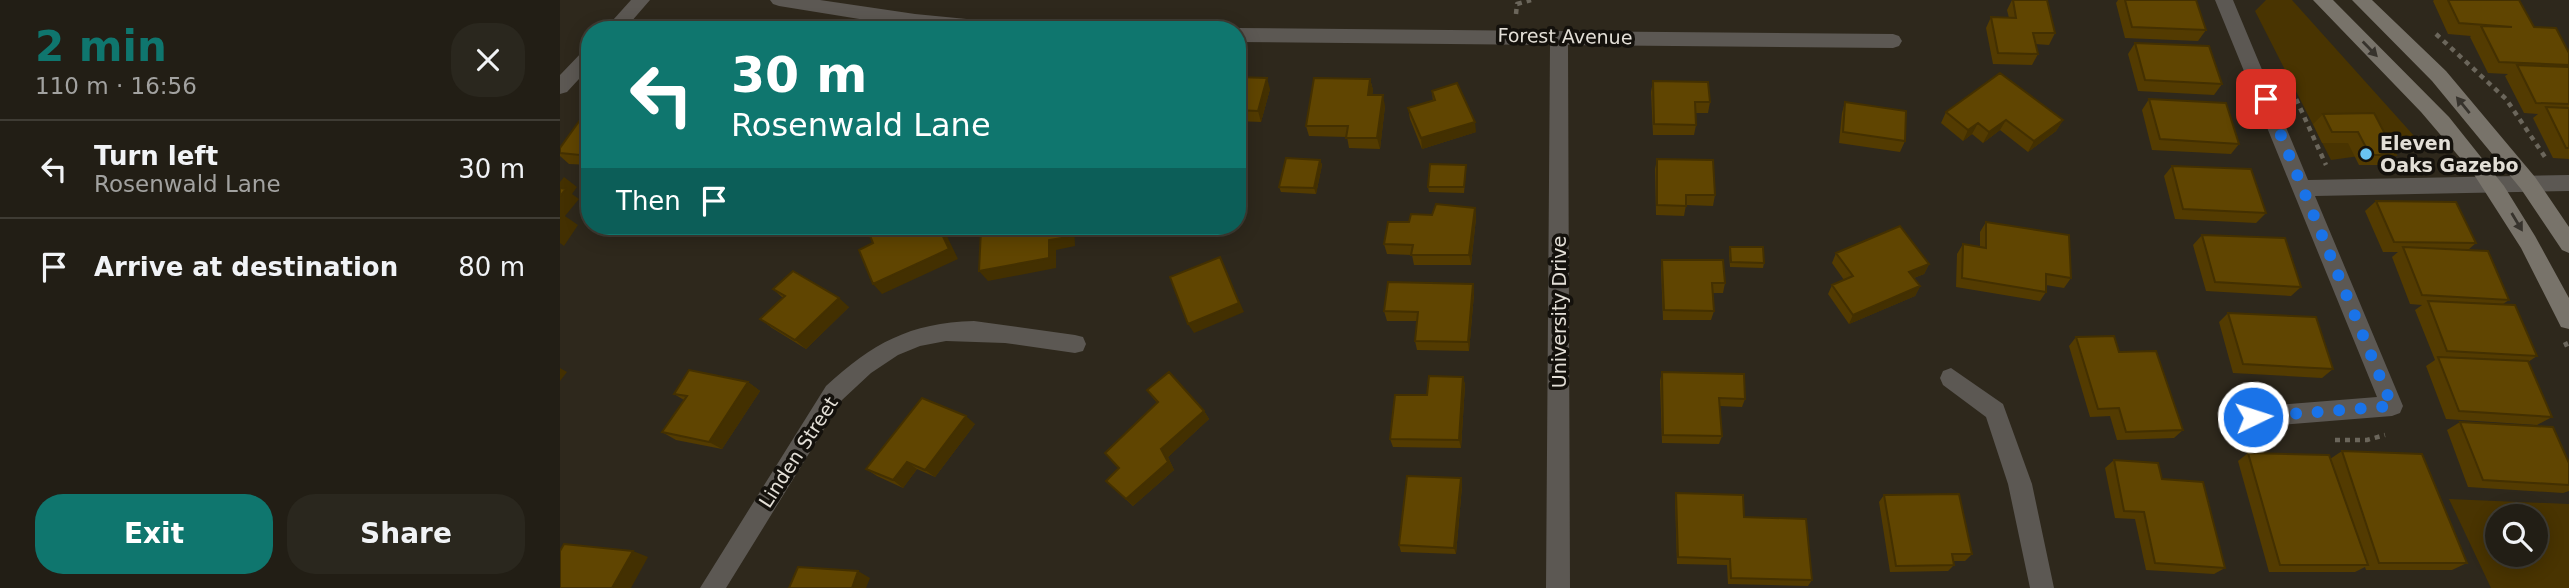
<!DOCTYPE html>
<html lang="en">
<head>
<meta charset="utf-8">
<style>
  body { margin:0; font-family:"DejaVu Sans",sans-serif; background:#2a271e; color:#f1f3f6; height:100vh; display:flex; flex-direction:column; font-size:26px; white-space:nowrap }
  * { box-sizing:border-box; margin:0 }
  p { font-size:23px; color:#a2a2a0 }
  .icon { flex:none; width:38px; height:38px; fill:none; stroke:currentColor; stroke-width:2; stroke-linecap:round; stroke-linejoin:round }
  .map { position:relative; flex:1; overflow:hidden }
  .drawer { display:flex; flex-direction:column; background:#221e15; width:560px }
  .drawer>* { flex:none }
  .top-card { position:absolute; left:21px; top:21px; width:665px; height:214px; border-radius:28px; box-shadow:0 4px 18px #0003,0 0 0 2px #3f3c34; background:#0f766e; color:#fff; overflow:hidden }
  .buttons { position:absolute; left:1925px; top:504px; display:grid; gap:14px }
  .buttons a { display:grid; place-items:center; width:63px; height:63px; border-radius:50%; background:#221e15; box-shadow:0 4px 18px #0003,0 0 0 2px #3f3c34; font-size:35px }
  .pin { position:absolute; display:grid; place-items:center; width:60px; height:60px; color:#fff; margin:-30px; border-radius:14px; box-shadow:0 4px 10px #0006 }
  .me { position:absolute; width:77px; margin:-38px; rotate:86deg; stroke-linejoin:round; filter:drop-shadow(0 0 5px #0008) }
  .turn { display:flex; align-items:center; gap:24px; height:147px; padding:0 35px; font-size:32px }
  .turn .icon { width:91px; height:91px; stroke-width:2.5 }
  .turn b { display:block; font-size:49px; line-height:60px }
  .then { display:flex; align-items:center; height:66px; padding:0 35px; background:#0003; gap:14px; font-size:26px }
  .round { display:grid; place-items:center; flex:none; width:74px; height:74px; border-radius:28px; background:#2a271e }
  .summary { display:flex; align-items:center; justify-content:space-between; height:119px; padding:0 35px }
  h1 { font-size:42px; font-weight:800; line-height:52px; color:#0f766e }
  .button { display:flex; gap:14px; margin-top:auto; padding:14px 35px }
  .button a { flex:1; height:80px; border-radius:28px; background:#0f766e; color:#fff; font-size:28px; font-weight:800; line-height:80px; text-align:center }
  .button a+a { background:#2a271e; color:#f1f3f6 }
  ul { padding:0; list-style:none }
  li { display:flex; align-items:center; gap:21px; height:98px; padding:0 35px; border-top:2px solid #3f3c34 }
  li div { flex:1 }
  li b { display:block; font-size:26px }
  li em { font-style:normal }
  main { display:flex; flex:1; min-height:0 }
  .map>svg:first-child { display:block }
  .green { fill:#493401; fill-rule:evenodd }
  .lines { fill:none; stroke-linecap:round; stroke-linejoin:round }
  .path { stroke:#6b665b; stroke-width:4.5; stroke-dasharray:5 5; stroke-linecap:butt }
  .street { fill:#5c5853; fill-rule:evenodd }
  .secondary { fill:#78736a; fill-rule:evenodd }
  .wall { fill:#533b01 }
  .shaded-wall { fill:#433001 }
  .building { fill:#604501; stroke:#433001; stroke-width:2 }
  .oneway { fill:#37332d }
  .route { stroke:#1a73e8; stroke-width:12; stroke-dasharray:0 21.6 }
  .poi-dot { fill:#6ac3f1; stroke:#14110c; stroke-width:2.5 }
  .labels { text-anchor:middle; stroke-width:7; stroke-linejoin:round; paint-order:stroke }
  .street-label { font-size:19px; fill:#e3dfd7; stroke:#14110c }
  .poi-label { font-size:19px; font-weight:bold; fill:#e3dfd7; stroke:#14110c; text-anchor:start }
</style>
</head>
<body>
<main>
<section class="drawer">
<div class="summary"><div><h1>2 min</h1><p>110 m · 16:56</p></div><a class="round"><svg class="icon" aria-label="close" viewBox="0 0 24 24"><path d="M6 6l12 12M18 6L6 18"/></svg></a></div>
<ul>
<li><svg class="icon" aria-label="left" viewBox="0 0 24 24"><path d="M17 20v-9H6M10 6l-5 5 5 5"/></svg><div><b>Turn left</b><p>Rosenwald Lane</p></div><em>30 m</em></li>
<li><svg class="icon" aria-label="arrive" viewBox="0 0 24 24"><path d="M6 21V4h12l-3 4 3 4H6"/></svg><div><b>Arrive at destination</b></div><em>80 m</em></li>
</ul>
<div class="button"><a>Exit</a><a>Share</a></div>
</section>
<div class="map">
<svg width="2009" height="588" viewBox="0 0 2009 588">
  <rect width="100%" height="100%" fill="#2e281c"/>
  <path class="green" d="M 1706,0 L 1732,0 L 1864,147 L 1771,160 L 1695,11 Z
    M 1889,499 L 2009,504 L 2009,588 L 1931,588 ZM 1976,516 L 1976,555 L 1937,555 L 1937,516 Z"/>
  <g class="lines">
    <path class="path" d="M 956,14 L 957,4 L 971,0
      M 1876,34 L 1946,99 L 1987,160
      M 1732,90 L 1766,165
      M 2005,342 L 2009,351
      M 1775,440 L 1807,440 L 1825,435"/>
    <path class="street" d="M 71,0 L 90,0 L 64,30 L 44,30 Z
      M 210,0 L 260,0 L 355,14 L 448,23 L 454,25 L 457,30 L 355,28 L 219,6 L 213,4 Z
      M 1655,0 L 1673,0 L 1748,180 L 2009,175 L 2009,191 L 1755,196 L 1843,406 L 1840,413 L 1832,416 L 1693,427 L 1685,424 L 1682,417 L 1685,410 L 1693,407 L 1817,397 Z
      M 677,28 L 1333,34 L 1339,36 L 1342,41 L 1339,46 L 1333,48 L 1008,45 L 1010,588 L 986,588 L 990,45 L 677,42 L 677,30 L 672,30 Z
      M 30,48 L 30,67 L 7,92 L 0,94 L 0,75 L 24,50 Z
      M 414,321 L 515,335 L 523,337 L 526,344 L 523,351 L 515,353 L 445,343 L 386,341 L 360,346 L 338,355 L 311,373 L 282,400 L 166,588 L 140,588 L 266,386 C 313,343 349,323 414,321 Z
      M 1391,368 L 1443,404 L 1472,484 L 1494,588 L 1470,588 L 1448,484 L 1426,417 L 1383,385 L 1380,378 L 1383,371 Z"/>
    <path class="secondary" d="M 1753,0 L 1773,0 L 1889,117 L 1944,186 L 1975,236 L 2009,298 L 2009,329 L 2001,327 L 1961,248 L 1913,173 L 1861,112 Z
      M 1792,0 L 1812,0 L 1886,71 L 1975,177 L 2009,227 L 2009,253 L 2002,250 L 1961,189 L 1872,81 Z"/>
  </g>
  <path class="wall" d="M 1452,0 L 1487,0 L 1495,33 L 1489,45 L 1475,44 L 1478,54 L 1472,65 L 1433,64 L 1426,28 L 1431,17 L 1449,18 L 1447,10 Z
    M 1558,0 L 1636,0 L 1646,30 L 1638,41 L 1565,38 L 1556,3 Z
    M 1874,0 L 1959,0 L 1974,27 L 2009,53 L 2009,159 L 1993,158 L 1973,118 L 1978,114 L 1964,113 L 1945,76 L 1948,74 L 1928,73 L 1910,37 L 1911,36 L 1888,34 L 1873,1 Z
    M 1575,43 L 1662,84 L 1654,95 L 1578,91 L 1568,54 Z
    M 677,77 L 710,89 L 701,122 L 677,121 Z
    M 810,79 L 813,90 L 812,95 L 825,106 L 820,149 L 789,148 L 787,137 L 749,136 L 746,126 Z
    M 1093,81 L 1150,102 L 1148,113 L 1135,113 L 1136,125 L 1134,135 L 1093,135 L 1091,92 Z
    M 872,91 L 916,132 L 862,149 L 850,119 L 848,108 L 873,101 Z
    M 1589,99 L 1679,144 L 1671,154 L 1592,150 L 1582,110 Z
    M 1285,102 L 1345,141 L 1340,152 L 1279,143 L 1282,113 Z
    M 30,106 L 30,165 L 9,164 L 0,156 L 0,148 Z
    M 1386,112 L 1503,120 L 1496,131 L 1468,152 L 1440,130 L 1423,143 L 1412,134 L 1403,141 L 1381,123 Z
    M 1814,113 L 1836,155 L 1825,165 L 1799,165 L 1788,143 L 1762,143 L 1753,124 L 1763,114 Z
    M 1097,159 L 1155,195 L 1153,206 L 1126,205 L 1124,216 L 1096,215 L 1095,169 Z
    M 760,160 L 762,165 L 756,194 L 721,192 L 719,187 Z
    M 1612,166 L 1706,213 L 1696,223 L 1615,219 L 1604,176 Z
    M 906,170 L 904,193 L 869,192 L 868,187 Z
    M 1816,201 L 1916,243 L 1908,250 L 1949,300 L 1943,304 L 1977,356 L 1968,362 L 1992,417 L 1977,425 L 1886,419 L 1866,366 L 1875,360 L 1855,310 L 1862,305 L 1850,304 L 1832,257 L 1838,252 L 1823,252 L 1805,211 Z
    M 915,208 L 916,218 L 911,265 L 854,265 L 852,255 L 827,254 L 824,244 L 849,222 L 872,215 Z
    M 1426,222 L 1511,278 L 1504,288 L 1486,285 L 1486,292 L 1480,301 L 1396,287 L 1397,254 L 1403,244 L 1420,247 L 1420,232 Z
    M 1642,235 L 1741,287 L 1731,296 L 1646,291 L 1633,245 Z
    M 1170,247 L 1204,263 L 1203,268 L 1170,267 L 1169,252 Z
    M 1276,253 L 1369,264 L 1364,274 L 1354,278 L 1360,286 L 1355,296 L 1289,324 L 1268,294 L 1272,285 L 1284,280 L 1272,263 Z
    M 1102,260 L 1165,283 L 1163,293 L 1152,293 L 1154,311 L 1151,320 L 1103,320 L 1101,269 Z
    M 913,284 L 914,294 L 909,351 L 857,350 L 855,341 L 857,321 L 827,321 L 824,311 Z
    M 213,289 L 289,307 L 246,349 L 212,328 L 200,319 L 223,298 Z
    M 1668,313 L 1773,369 L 1762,378 L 1673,373 L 1659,322 Z
    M 1516,337 L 1623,430 L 1614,438 L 1557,440 L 1550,416 L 1530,417 L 1509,346 Z
    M 1102,372 L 1185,399 L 1182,407 L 1160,406 L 1162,436 L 1159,444 L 1102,443 L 1100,381 Z
    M 903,377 L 905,385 L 901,448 L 833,447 L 830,439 L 867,395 Z
    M 188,382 L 200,391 L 162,449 L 116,440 L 102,432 L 124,400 L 114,394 Z
    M 587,390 L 644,411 L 649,419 L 608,457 L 614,470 L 573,506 L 546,481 L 559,468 L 545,453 L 597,403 Z
    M 1900,422 L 2009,463 L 2009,491 L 2003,493 L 1908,487 L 1887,430 Z
    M 415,424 L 375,477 L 357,469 L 343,488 L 317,476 L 306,469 Z
    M 1782,451 L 1907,563 L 1892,570 L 1806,570 L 1805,567 L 1795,572 L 1709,572 L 1678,461 L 1688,453 L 1770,459 Z
    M 1554,460 L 1602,479 L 1665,568 L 1654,574 L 1586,570 L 1575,519 L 1555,518 L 1545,468 Z
    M 901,478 L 902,486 L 896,554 L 841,552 L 839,545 Z
    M 1116,493 L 1184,517 L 1252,580 L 1248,586 L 1168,584 L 1167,565 L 1117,564 L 1115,500 Z
    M 1324,495 L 1412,554 L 1405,561 L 1393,561 L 1394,565 L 1388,571 L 1330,572 L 1319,502 Z"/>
  <path class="shaded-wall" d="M 707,78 L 710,89 L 701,122 L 698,111 Z
    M 810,79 L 813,90 L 811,106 L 808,95 Z
    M 823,95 L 825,106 L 820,149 L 817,138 Z
    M 1446,120 L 1440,130 L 1423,143 L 1429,132 Z
    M 1503,120 L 1496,131 L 1468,152 L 1474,141 Z
    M 915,122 L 916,132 L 862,149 L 861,138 Z
    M 1418,123 L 1412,134 L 1403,141 L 1408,130 Z
    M 760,160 L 762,165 L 756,194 L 754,188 Z
    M 4,177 L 17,187 L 12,194 L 19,199 L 5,216 L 18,225 L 4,246 L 0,243 L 0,182 Z
    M 915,208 L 916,218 L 911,265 L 909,255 Z
    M 378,226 L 380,226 L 385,232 L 398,259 L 322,294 L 313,284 Z
    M 508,226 L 514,226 L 515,246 L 496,250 L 496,268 L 428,281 L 419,271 L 489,240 Z
    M 660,257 L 684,312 L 634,333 L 628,324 Z
    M 1369,264 L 1364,274 L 1345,281 L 1349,272 Z
    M 913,284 L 914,294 L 909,351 L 908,342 Z
    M 1360,286 L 1355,296 L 1289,324 L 1293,315 Z
    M 279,298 L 289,307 L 246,349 L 235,340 Z
    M 0,368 L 7,372 L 0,381 Z
    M 903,377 L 905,385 L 901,448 L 899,440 Z
    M 188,382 L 200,391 L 162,449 L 149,442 Z
    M 644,411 L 649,419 L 608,457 L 614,470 L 573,506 L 566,499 L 601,449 Z
    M 406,416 L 415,424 L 375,477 L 365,470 Z
    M 347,462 L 357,469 L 343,488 L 333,480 Z
    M 901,478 L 902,486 L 896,554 L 894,548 Z
    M 73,551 L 88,557 L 71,588 L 52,588 Z
    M 298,571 L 310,578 L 306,588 L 292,588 Z"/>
  <path class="building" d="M 1453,0 L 1487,0 L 1495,33 L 1473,33 L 1478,54 L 1438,53 L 1431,17 L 1456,18 Z
    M 1565,0 L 1636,0 L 1646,30 L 1572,27 Z
    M 1888,0 L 1959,0 L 1974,27 L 1996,28 L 2009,53 L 2009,65 L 1939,62 L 1921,26 L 1952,27 L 1899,23 Z
    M 116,25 L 127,30 L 111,30 Z
    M 1575,43 L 1649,46 L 1662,84 L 1585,80 Z
    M 1957,65 L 2009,67 L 2009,104 L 1976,103 Z
    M 1440,73 L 1503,120 L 1474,141 L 1446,120 L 1429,132 L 1418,123 L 1408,130 L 1386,112 Z
    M 677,77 L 707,78 L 698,111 L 677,110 Z
    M 754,78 L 810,79 L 808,95 L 823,95 L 817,138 L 786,138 L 788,126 L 746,126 Z
    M 1093,81 L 1148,82 L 1150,102 L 1135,102 L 1136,125 L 1094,124 Z
    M 897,83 L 915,122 L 861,138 L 848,108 L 875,100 L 872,91 Z
    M 1589,99 L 1666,103 L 1679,144 L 1600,139 Z
    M 1285,102 L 1346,111 L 1345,141 L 1283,132 Z
    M 30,106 L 30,156 L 0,153 L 0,148 Z
    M 1986,107 L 2009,108 L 2009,148 L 2006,148 Z
    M 1814,113 L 1836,155 L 1810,155 L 1798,132 L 1772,132 L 1763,114 Z
    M 726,158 L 760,160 L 754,188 L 719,187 Z
    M 1097,159 L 1153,160 L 1155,195 L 1126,195 L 1126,206 L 1097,205 Z
    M 870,164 L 906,165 L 904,187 L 868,187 Z
    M 1612,166 L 1691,169 L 1706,213 L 1623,209 Z
    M 0,188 L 6,189 L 0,196 Z
    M 1816,201 L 1896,202 L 1916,243 L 1834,242 Z
    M 876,204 L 915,208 L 909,255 L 851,255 L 853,245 L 824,244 L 828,222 L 849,222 L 851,214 L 872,215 Z
    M 1426,222 L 1509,235 L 1511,278 L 1486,274 L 1486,292 L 1402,278 L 1403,244 L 1426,248 Z
    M 320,226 L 341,226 L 342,228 L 346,226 L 362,226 L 363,228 L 367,226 L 378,226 L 389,249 L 313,284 L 299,250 L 313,243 L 308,231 Z
    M 443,226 L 508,226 L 508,237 L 489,240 L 489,258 L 419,271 L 421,230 Z
    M 1340,226 L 1369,264 L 1349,272 L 1360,286 L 1293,315 L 1272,285 L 1293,276 L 1276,253 Z
    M 1642,235 L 1725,238 L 1741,287 L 1655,282 Z
    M 1170,247 L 1203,247 L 1204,263 L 1171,262 Z
    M 1843,247 L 1928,251 L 1949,300 L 1862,295 Z
    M 660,257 L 679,303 L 628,324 L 610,277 Z
    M 1102,260 L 1163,260 L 1165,283 L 1152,283 L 1154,311 L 1104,310 Z
    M 233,271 L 279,298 L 235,340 L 200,319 L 225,296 L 213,289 Z
    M 828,282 L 913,284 L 908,342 L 855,341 L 858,312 L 824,311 Z
    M 1868,301 L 1955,305 L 1977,356 L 1887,351 Z
    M 1668,313 L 1756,317 L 1773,369 L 1683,364 Z
    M 1554,336 L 1559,352 L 1596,351 L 1623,430 L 1566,432 L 1559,408 L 1538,409 L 1516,337 Z
    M 1878,357 L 1968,361 L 1992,417 L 1899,411 Z
    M 129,370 L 188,382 L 149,442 L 102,432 L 127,396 L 114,394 Z
    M 609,372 L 644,411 L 601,449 L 608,462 L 566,499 L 546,481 L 559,468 L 545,453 L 598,402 L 587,390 Z
    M 1102,372 L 1184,374 L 1185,399 L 1159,398 L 1162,436 L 1103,435 Z
    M 869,376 L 903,377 L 899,440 L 830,439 L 835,395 L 867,395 Z
    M 362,398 L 406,416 L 365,470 L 347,462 L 333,480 L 306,469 Z
    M 1900,422 L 1993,427 L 2009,463 L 2009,485 L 1923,480 Z
    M 1782,451 L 1862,454 L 1907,563 L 1819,563 Z
    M 1688,453 L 1769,455 L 1808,565 L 1720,565 Z
    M 1554,460 L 1598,463 L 1602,479 L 1643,482 L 1665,568 L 1595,563 L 1584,512 L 1564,511 Z
    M 847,476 L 901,478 L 894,548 L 839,545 Z
    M 1116,493 L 1183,495 L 1184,517 L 1246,519 L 1252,580 L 1171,578 L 1170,559 L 1118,557 Z
    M 1399,494 L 1412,554 L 1392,554 L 1394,565 L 1336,566 L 1324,495 Z
    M 4,544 L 73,551 L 52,588 L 0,588 L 0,551 Z
    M 238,567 L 298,571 L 292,588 L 229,588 Z"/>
  <defs><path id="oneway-solid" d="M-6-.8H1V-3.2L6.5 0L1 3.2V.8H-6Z" transform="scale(1.75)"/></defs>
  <g class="oneway">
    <use href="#oneway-solid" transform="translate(1810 49) rotate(46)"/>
    <use href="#oneway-solid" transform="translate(1903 105) rotate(-129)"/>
    <use href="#oneway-solid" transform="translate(1957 222) rotate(59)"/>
  </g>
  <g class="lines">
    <path class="route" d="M 1693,417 L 1832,406 L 1706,99"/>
  </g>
  <circle class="poi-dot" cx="1806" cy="154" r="7"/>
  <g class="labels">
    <g class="street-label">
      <text transform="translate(1005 36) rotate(1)" y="7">Forest Avenue</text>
      <text transform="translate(999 312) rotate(-90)" y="7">University Drive</text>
      <text transform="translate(238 452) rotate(-57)" y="7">Linden Street</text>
    </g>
    <g class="poi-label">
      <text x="1820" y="150">Eleven<tspan x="1820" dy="22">Oaks Gazebo</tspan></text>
    </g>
  </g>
</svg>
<div class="buttons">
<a><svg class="icon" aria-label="search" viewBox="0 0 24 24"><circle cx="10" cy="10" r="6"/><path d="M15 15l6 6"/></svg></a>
</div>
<div class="pin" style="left:1706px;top:99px;background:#d93025"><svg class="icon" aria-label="arrive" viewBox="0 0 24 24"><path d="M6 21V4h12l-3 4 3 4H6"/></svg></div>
<svg class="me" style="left:1693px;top:417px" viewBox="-20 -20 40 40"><circle r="17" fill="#1a73e8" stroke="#fff" stroke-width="3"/><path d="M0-11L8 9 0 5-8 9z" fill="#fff"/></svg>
<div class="top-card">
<div class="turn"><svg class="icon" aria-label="left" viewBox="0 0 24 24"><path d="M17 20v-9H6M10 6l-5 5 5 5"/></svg><div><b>30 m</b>Rosenwald Lane</div></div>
<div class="then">Then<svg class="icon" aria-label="arrive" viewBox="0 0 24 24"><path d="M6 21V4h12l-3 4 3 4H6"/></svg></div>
</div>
</div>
</main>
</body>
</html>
